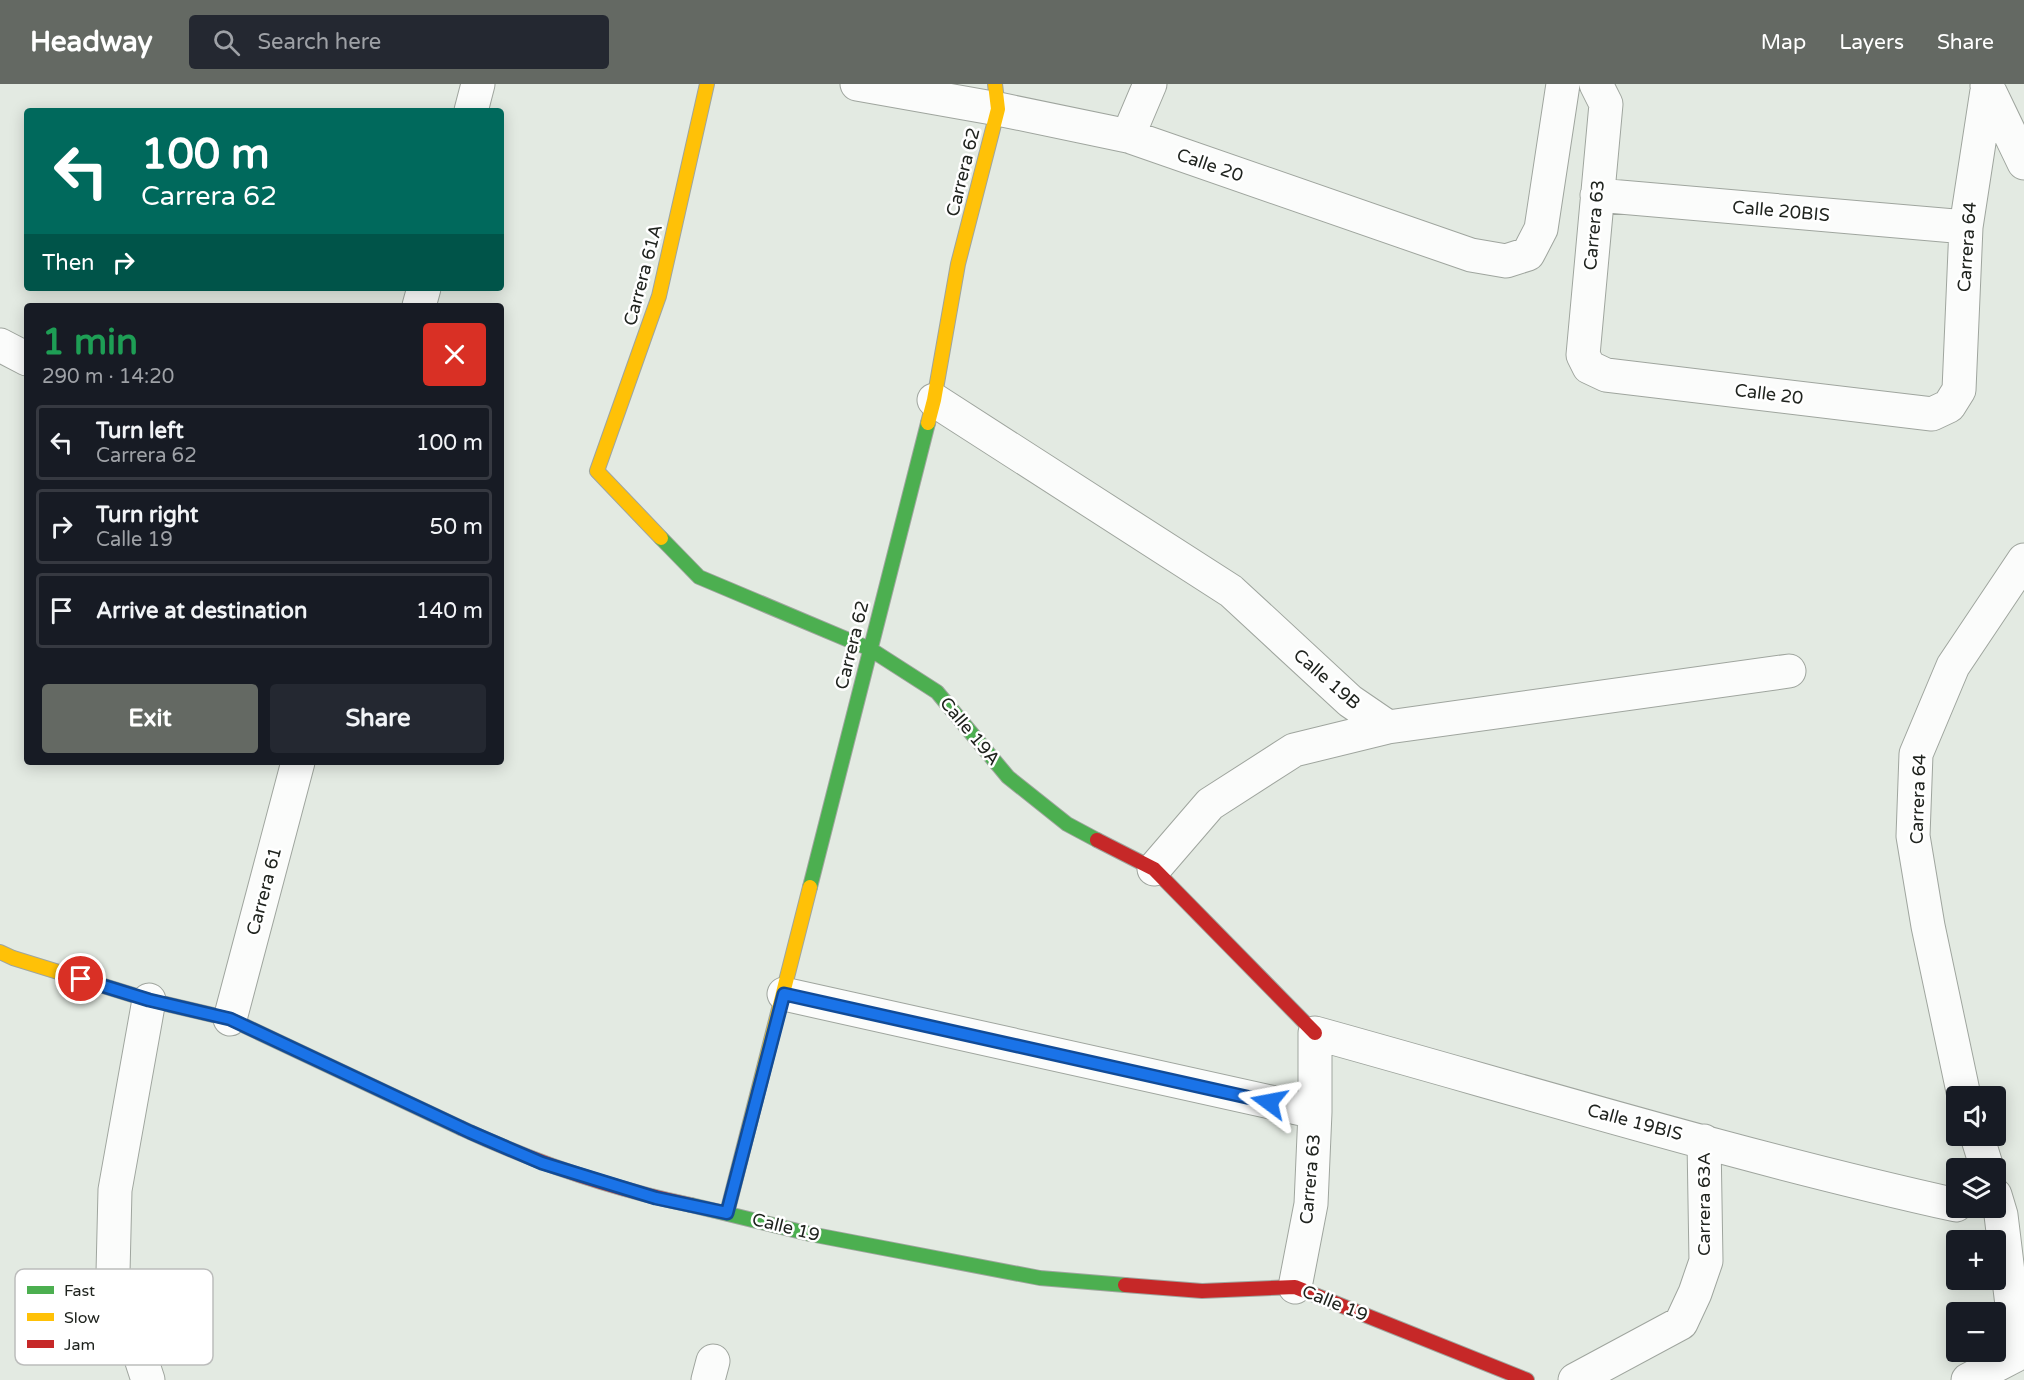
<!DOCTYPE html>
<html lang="en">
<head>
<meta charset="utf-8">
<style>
  body { margin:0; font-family:"Varela Round",sans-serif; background:#242831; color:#f1f3f6; height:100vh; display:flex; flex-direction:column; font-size:22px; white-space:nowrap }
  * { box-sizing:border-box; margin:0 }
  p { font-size:20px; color:#9ea1a6 }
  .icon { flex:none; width:33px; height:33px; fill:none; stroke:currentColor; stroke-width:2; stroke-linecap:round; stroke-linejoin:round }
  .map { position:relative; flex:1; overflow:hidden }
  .details { position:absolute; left:24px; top:219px; width:480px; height:462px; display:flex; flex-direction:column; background:#171b24; border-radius:6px; box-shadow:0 3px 15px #0003 }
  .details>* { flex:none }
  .guide { position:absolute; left:24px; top:24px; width:480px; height:183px; border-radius:6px; box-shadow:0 3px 15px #0003; background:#00695c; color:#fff; overflow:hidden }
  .controls { position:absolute; left:1946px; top:1002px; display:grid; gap:12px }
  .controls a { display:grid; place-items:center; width:60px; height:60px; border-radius:6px; background:#171b24; box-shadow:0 3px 15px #0003; font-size:30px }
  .pin { position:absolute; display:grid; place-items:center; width:51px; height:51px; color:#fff; margin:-26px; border:3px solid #fff; border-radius:50%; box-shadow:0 2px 6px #0007 }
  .me { position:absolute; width:66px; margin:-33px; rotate:283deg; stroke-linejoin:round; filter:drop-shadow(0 0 4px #0008) }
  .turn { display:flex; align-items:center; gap:21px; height:126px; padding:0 18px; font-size:27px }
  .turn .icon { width:78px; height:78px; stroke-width:2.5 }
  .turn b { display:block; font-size:42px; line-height:51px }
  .then { display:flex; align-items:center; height:57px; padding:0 18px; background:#0003; gap:12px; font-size:22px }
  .round { display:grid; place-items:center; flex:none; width:63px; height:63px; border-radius:6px; background:#242831 }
  .overview { display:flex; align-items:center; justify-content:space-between; height:102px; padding:0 18px }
  h1 { font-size:36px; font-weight:800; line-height:45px; color:#1e9e55 }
  .primary-button { display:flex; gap:12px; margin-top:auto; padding:12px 18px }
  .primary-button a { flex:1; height:69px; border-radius:6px; background:#646963; color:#fff; font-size:24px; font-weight:800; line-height:69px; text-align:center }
  .primary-button a+a { background:#242831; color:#f1f3f6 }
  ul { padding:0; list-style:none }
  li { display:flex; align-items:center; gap:18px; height:75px; margin:0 12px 9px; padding:0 6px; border:3px solid #363941; border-radius:6px }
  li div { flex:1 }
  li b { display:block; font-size:22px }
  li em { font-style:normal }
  header { display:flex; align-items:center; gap:36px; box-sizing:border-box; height:84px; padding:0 30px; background:#646963; color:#fff }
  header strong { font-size:28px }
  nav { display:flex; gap:33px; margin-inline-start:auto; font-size:21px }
  .search { width:420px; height:54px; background:#242831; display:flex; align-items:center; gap:15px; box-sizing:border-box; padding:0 21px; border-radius:6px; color:#9ea1a6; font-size:22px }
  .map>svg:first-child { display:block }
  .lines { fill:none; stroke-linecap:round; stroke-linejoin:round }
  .street-casing { stroke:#9fa59e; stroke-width:35 }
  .fast-casing { stroke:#9fa59e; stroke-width:16 }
  .slow-casing { stroke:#9fa59e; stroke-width:16 }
  .jam-casing { stroke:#9fa59e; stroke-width:16 }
  .street { stroke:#fbfcfb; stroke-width:33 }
  .fast { stroke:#4caf50; stroke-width:14 }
  .slow { stroke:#ffc107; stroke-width:14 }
  .jam { stroke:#c62828; stroke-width:14 }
  .route-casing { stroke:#114b97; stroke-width:15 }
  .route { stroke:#1a73e8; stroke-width:10 }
  .labels { text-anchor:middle; stroke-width:5; stroke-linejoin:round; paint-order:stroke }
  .street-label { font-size:18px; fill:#20241f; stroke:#fff }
  .key { fill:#fff; stroke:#bcbdbc; stroke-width:1.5 }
  .key-label { font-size:16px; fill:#20241f }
</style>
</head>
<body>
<header>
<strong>Headway</strong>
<div class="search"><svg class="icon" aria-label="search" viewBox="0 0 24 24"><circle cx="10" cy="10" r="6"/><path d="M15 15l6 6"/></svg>Search here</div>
<nav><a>Map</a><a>Layers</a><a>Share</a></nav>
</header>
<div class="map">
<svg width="2024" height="1296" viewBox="0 0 2024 1296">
  <rect width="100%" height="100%" fill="#e3eae2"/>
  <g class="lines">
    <defs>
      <path id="street" d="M 857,0 L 998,25 L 1128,52 L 1471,171 L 1506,177 L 1528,170 L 1541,145 L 1563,0
        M 1596,0 L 1606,20 L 1583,271 L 1589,283 L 1606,291 L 1932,330 L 1949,322 L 1959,306 L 1966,143 L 1988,0
        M 1987,2 L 2024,79
        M 471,27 L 478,0
        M 1128,52 L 1150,0
        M 1597,111 L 1966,143
        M 419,222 L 424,204
        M 0,261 L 27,275
        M 934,316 L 1231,507 L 1350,617 L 1388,643 L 1789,587
        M 1154,785 L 1210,720 L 1294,666 L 1388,643
        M 784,910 L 1315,1028
        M 230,935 L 298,678
        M 1964,1012 L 1928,842 L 1913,752 L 1916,670 L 1953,582 L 2024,476
        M 1977,1052 L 1987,1084
        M 1995,1111 L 2001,1131 L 2018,1270
        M 1295,1203 L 1311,1120 L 1315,1028 L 1315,949 C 1528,1008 1740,1073 1956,1121
        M 148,1296 L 113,1189 L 115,1106 L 149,916
        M 708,1296 L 713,1277
        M 1575,1296 L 1681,1239 L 1695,1209 L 1706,1177 L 1704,1057
        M 1968,1296 L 2018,1270 L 2024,1264"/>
      <path id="fast" d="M 661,454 L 699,493 L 870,565 L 937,608 L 1008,693 L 1067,740 L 1097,756
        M 810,803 L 928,339
        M 691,1121 L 810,1150 L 1040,1194 L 1125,1201"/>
      <path id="slow" d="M 928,339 L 934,316 L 958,180 L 998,25 L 995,0
        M 661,454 L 597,387 L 659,212 L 707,0
        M 0,868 L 13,874 L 149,916 L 230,935 L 461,1044
        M 727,1129 L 810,803"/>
      <path id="jam" d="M 1097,756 L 1154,785 L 1315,949
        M 461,1044 C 534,1078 612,1105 691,1121
        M 1125,1201 L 1202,1207 L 1295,1203 L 1527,1296"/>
    </defs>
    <use href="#street" class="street-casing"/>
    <use href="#fast" class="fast-casing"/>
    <use href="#slow" class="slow-casing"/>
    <use href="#jam" class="jam-casing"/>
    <use href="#street" class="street"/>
    <use href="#fast" class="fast"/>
    <use href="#slow" class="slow"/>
    <use href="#jam" class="jam"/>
  </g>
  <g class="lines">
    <defs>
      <path id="route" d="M 81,895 L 149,916 L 230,935 L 470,1048 L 542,1079 L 656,1114 L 727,1129 L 784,910 L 1269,1018"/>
    </defs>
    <use href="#route" class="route-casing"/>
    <use href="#route" class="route"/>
  </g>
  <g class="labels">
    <g class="street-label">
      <text transform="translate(1210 81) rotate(19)" y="6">Calle 20</text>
      <text transform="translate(963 88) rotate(-76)" y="6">Carrera 62</text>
      <text transform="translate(1781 127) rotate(5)" y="6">Calle 20BIS</text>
      <text transform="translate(1594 141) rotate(-85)" y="6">Carrera 63</text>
      <text transform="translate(1967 163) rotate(-86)" y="6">Carrera 64</text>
      <text transform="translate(643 191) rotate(-75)" y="6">Carrera 61A</text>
      <text transform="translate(1769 310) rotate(7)" y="6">Calle 20</text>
      <text transform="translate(852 561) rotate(-76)" y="6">Carrera 62</text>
      <text transform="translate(1327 595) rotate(41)" y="6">Calle 19B</text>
      <text transform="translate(970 647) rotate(50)" y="6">Calle 19A</text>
      <text transform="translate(1918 715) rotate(-88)" y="6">Carrera 64</text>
      <text transform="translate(264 807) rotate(-75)" y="6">Carrera 61</text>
      <text transform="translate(1635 1038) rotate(15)" y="6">Calle 19BIS</text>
      <text transform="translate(1310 1095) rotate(-85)" y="6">Carrera 63</text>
      <text transform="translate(1704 1120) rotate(-90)" y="6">Carrera 63A</text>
      <text transform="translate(786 1143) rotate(14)" y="6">Calle 19</text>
      <text transform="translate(1335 1219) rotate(22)" y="6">Calle 19</text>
    </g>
  </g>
  <rect x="15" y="1185" width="198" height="96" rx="9" class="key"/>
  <rect x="27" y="1202" width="27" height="8" fill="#4caf50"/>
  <rect x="27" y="1229" width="27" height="8" fill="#ffc107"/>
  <rect x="27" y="1256" width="27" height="8" fill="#c62828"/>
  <g class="key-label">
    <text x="64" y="1212">Fast</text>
    <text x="64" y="1239">Slow</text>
    <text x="64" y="1266">Jam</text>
  </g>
</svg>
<div class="controls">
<a><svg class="icon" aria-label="sound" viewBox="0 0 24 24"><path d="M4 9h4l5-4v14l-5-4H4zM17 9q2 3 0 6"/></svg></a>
<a><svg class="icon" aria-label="layers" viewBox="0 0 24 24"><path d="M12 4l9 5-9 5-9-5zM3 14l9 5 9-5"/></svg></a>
<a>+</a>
<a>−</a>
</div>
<div class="pin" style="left:81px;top:895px;background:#d93025"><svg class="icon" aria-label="arrive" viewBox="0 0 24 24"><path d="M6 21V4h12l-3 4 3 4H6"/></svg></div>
<svg class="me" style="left:1269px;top:1018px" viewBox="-20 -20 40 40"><path d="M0-17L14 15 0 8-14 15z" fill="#1a73e8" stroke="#fff" stroke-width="4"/></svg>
<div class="guide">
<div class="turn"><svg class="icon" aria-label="left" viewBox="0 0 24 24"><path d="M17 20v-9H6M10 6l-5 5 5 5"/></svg><div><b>100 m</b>Carrera 62</div></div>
<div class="then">Then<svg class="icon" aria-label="right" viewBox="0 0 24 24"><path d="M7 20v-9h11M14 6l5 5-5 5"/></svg></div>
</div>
<section class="details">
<div class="overview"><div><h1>1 min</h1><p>290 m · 14:20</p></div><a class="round" style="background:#d93025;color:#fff"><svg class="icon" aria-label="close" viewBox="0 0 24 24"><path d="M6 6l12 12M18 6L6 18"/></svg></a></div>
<ul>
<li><svg class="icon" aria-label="left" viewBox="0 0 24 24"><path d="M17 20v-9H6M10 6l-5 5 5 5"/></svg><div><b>Turn left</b><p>Carrera 62</p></div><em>100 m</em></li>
<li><svg class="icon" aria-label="right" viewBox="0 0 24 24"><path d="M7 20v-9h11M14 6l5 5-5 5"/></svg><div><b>Turn right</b><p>Calle 19</p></div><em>50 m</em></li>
<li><svg class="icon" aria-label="arrive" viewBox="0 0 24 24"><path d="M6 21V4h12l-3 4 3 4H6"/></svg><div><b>Arrive at destination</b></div><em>140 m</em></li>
</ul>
<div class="primary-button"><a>Exit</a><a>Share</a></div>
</section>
</div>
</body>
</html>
